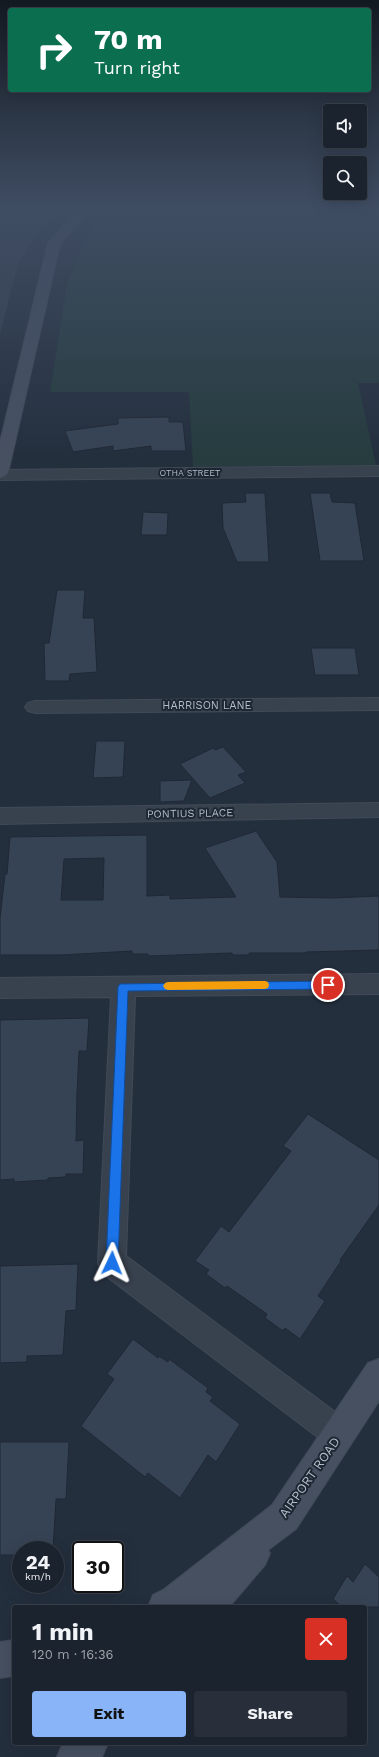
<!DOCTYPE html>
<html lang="en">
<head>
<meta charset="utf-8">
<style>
  body { margin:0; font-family:"Work Sans",sans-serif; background:#282f3a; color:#f1f3f6; height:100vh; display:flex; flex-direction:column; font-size:15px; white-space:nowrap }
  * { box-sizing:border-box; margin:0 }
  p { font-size:13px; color:#a0a4aa }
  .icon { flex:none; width:22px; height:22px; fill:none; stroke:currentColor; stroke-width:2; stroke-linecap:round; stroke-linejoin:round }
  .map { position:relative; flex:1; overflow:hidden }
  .sheet { position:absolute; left:12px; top:1605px; width:355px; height:140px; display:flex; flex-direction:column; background:#1b232e; border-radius:4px; box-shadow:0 4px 16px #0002,0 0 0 1px #39404a }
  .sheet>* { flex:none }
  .top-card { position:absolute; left:8px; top:8px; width:363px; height:84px; border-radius:4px; box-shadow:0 4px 16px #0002,0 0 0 1px #39404a; background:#0b6e4f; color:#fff; overflow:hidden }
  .fabs { position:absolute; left:323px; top:104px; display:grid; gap:8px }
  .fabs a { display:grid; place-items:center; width:44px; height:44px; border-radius:4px; background:#1b232e; box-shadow:0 4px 16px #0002,0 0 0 1px #39404a; font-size:20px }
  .speed { position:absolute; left:12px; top:1541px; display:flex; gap:8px; font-size:20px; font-weight:700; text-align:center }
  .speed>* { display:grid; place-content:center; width:52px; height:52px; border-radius:50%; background:#1b232e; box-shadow:0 4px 16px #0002,0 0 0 1px #39404a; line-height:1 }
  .speed small { font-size:10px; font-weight:400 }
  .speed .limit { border:2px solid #111; border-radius:6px; background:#fff; color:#111 }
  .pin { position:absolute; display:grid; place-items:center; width:34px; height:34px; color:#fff; margin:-17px; border:2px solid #fff; border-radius:50%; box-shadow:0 1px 4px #0007 }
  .me { position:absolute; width:44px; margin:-22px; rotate:2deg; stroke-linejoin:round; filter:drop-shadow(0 0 3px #0008) }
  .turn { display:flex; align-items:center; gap:14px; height:84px; padding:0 20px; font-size:18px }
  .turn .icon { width:52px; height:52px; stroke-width:2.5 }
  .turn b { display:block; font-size:28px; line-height:34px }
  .round { display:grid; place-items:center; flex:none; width:42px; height:42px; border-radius:4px; background:#282f3a }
  .headline { display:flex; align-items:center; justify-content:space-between; height:68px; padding:0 20px }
  h1 { font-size:24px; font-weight:700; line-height:30px }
  .action { display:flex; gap:8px; margin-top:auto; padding:8px 20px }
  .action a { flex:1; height:46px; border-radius:4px; background:#8ab4f8; color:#111; font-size:16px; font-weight:700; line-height:46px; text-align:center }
  .action a+a { background:#282f3a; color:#f1f3f6 }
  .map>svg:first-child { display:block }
  .airport { fill:#323c4b }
  .green { fill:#263c3f }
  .building { fill:#364354; stroke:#1f2835; fill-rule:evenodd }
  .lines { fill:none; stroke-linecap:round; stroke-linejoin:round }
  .street-casing { stroke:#414a57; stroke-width:2 }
  .secondary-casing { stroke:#414a57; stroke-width:2 }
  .street { fill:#38414e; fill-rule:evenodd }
  .secondary { fill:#465061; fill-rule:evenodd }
  .route { fill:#1a73e8; stroke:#114b97 }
  .slow { fill:#f59e0b }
  .labels { text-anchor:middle; stroke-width:4; stroke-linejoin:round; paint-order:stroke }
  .far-street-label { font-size:9px; fill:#b4bcc9; stroke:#1d2633 }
  .street-label { font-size:11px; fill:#b4bcc9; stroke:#1d2633 }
  .near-street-label { font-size:13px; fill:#b4bcc9; stroke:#1d2633 }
</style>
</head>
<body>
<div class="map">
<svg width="379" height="1757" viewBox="0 0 379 1757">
  <rect width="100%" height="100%" fill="#242f3e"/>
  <path class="airport" d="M 0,209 L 60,209 L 35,235 L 18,264 L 0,334 Z"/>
  <path class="green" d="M 379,209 L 379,383 L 358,383 L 376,465 L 193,467 L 189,392 L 50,392 L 67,284 L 82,245 L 107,210 Z"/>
  <path class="building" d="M 169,417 L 169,422 L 183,422 L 186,451 L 151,451 L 151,446 L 113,451 L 113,446 L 73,452 L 65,431 L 118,424 L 118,418 Z
    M 245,493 L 265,493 L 269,562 L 237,562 L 223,528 L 222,503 L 246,502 Z
    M 310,493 L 330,493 L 332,502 L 355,503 L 364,561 L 320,561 Z
    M 143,512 L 168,513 L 167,535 L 141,535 Z
    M 57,590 L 85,590 L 83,618 L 94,618 L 97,672 L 70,674 L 69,681 L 45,681 L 44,643 L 49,643 Z
    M 311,648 L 355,648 L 359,675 L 315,675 Z
    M 96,741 L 125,741 L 123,777 L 93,778 Z
    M 223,747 L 246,772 L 238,775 L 245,783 L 210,798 L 180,764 L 213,748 L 215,750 Z
    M 192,780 L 184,801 L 160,802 L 160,781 Z
    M 256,831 L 277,862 L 280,897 L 333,898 L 379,896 L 379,950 L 306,952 L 306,953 L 249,953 L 249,955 L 233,955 L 232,953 L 148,956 L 148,954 L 132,954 L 132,951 L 61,955 L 0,955 L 0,918 L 5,874 L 7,874 L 10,837 L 147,835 L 147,896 L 170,895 L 170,899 L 236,897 L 205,848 ZM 104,858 L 103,900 L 61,900 L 64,859 Z
    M 89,1018 L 87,1051 L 79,1051 L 77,1093 L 76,1141 L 84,1140 L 83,1174 L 66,1174 L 66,1177 L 48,1178 L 48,1180 L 14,1182 L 14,1179 L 0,1180 L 0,1020 Z
    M 308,1114 L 379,1160 L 379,1205 L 340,1260 L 341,1261 L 318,1296 L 325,1301 L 300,1339 L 285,1328 L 283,1331 L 265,1318 L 267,1314 L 227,1286 L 225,1288 L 206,1274 L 209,1270 L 195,1261 L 221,1226 L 229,1232 L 291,1151 L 283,1146 Z
    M 78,1264 L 76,1310 L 66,1311 L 63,1355 L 27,1356 L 27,1362 L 0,1363 L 0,1266 Z
    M 133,1339 L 158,1358 L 159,1356 L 168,1362 L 169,1359 L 208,1388 L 206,1392 L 213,1397 L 210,1401 L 240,1424 L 216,1462 L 208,1455 L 180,1498 L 148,1473 L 145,1477 L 81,1426 L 114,1379 L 107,1374 Z
    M 0,1442 L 69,1442 L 66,1499 L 56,1499 L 53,1550 L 21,1550 L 21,1555 L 0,1555 Z
    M 365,1564 L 379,1577 L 379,1607 L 342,1607 L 333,1599 L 347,1576 L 353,1582 Z"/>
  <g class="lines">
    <defs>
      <path id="street" d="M 379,466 L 379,476 L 0,480 L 0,470 Z
        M 379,698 L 379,710 L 35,713 L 28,711 L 25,707 L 28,703 L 35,701 Z
        M 379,803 L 379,817 L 0,824 L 0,808 Z
        M 379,974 L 379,994 L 135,996 L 126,1256 L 350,1423 L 355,1434 L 350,1445 L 339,1450 L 328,1445 L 102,1273 L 98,1263 L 111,997 L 0,998 L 0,978 Z"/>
      <path id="secondary" d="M 79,209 L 90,209 L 60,244 L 8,473 L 5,476 L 0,478 L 0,442 L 48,243 Z
        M 379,1359 L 379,1401 L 296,1529 L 268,1550 L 270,1553 L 265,1565 L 229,1607 L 148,1607 L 153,1595 L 163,1590 L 272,1505 L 368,1363 Z
        M 14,1640 L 14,1676 L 0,1678 L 0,1642 Z
        M 63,1743 L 108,1743 L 102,1757 L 57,1757 Z"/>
    </defs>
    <use href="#street" class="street-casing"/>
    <use href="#secondary" class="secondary-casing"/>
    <use href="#street" class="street"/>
    <use href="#secondary" class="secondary"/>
  </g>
  <linearGradient id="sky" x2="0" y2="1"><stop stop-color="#141a22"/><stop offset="0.46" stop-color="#3f4d63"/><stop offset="1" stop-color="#3f4d63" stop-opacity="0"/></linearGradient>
  <rect width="379" height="455" fill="url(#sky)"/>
  <path class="route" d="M 328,981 L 331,982 L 333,985 L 331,987 L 328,989 L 128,991 L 118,1263 L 116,1267 L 112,1269 L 108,1267 L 106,1263 L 118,987 L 120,984 Z"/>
  <path class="slow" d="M 265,981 L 268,982 L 269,985 L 268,988 L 265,989 L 168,990 L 165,989 L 163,986 L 165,983 L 168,982 Z"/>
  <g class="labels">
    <g class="far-street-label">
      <text x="190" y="476">OTHA STREET</text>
    </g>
    <g class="street-label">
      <text x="207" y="709">HARRISON LANE</text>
      <text transform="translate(190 813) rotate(-1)" y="4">PONTIUS PLACE</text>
    </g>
    <g class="near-street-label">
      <text transform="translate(309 1477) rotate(-55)" y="5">AIRPORT ROAD</text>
    </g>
  </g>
</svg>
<div class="fabs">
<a><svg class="icon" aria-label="sound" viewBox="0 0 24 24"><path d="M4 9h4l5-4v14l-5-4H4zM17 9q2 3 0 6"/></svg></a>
<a><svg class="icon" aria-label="search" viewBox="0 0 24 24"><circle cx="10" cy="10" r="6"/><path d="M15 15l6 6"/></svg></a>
</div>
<div class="speed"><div>24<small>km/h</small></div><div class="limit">30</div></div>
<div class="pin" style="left:328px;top:985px;background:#d93025"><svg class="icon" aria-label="arrive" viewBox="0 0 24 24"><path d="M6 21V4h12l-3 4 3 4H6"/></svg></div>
<svg class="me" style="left:112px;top:1263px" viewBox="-20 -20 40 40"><path d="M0-17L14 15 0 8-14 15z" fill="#1a73e8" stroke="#fff" stroke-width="4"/></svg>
<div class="top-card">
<div class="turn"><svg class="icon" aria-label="right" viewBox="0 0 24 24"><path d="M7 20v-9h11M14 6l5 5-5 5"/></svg><div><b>70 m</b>Turn right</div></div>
</div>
<section class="sheet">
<div class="headline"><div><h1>1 min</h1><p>120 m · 16:36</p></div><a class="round" style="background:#d93025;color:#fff"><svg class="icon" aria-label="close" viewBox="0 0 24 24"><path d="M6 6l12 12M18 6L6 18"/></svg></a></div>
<div class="action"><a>Exit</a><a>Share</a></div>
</section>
</div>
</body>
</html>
